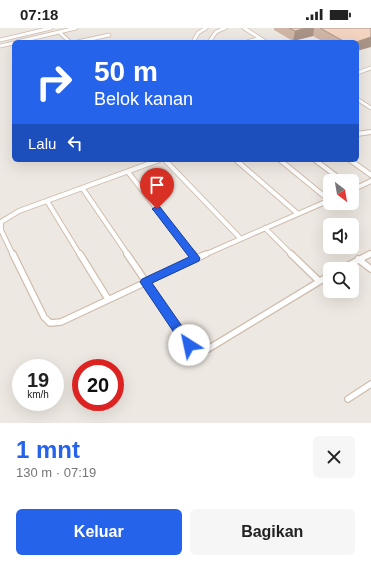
<!DOCTYPE html>
<html lang="id">
<head>
<meta charset="utf-8">
<style>
  body { margin:0; font-family:Arial,sans-serif; background:#f6f6f6; color:#222; height:100vh; display:flex; flex-direction:column; font-size:15px; white-space:nowrap }
  * { box-sizing:border-box; margin:0 }
  p { font-size:13px; color:#767676 }
  .icon { flex:none; width:22px; height:22px; fill:none; stroke:currentColor; stroke-width:2; stroke-linecap:round; stroke-linejoin:round }
  .map { position:relative; height:395px; overflow:hidden }
  .side { display:flex; flex-direction:column; background:#fff; flex:1 }
  .side>* { flex:none }
  .top-card { position:absolute; left:12px; top:12px; width:347px; height:122px; border-radius:6px; box-shadow:0 4px 16px #0002; background:#2563eb; color:#fff; overflow:hidden }
  .needle { width:26px; rotate:149deg }
  .tools { position:absolute; left:323px; top:146px; display:grid; gap:8px }
  .tools a { display:grid; place-items:center; width:36px; height:36px; border-radius:6px; background:#fff; box-shadow:0 4px 16px #0002; font-size:20px }
  .speed { position:absolute; left:12px; top:331px; display:flex; gap:8px; font-size:20px; font-weight:700; text-align:center }
  .speed>* { display:grid; place-content:center; width:52px; height:52px; border-radius:50%; background:#fff; box-shadow:0 4px 16px #0002; line-height:1 }
  .speed small { font-size:10px; font-weight:400 }
  .speed .limit { border:6px solid #d22; background:#fff; color:#111 }
  .pin { position:absolute; display:grid; place-items:center; width:34px; height:34px; color:#fff; margin:-41px -17px; border-radius:50% 50% 50% 0; rotate:-45deg; box-shadow:0 0 4px #0007 }
  .pin .icon { rotate:45deg }
  .me { position:absolute; width:44px; margin:-22px; rotate:325deg; stroke-linejoin:round; filter:drop-shadow(0 0 3px #0008) }
  .turn { display:flex; align-items:center; gap:14px; height:84px; padding:0 16px; font-size:18px }
  .turn .icon { width:52px; height:52px; stroke-width:2.5 }
  .turn b { display:block; font-size:28px; line-height:34px }
  .then { display:flex; align-items:center; height:38px; padding:0 16px; background:#0003; gap:8px; font-size:15px }
  .round { display:grid; place-items:center; flex:none; width:42px; height:42px; border-radius:6px; background:#f6f6f6 }
  .overview { display:flex; align-items:center; justify-content:space-between; height:68px; padding:0 16px }
  h1 { font-size:24px; font-weight:700; line-height:30px; color:#2563eb }
  .action { display:flex; gap:8px; margin-top:auto; padding:8px 16px }
  .action a { flex:1; height:46px; border-radius:6px; background:#2563eb; color:#fff; font-size:16px; font-weight:700; line-height:46px; text-align:center }
  .action a+a { background:#f6f6f6; color:#222 }
  .status { display:flex; justify-content:space-between; align-items:center; height:28px; padding:0 20px; background:#fff; direction:ltr }
  .status svg { height:11px; fill:currentColor }
  .map>svg:first-child { display:block }
  .industrial { fill:#eee8e2; fill-rule:evenodd }
  .lines { fill:none; stroke-linecap:round; stroke-linejoin:round }
  .service-far2-casing { stroke:#cfbdae; stroke-width:4.5 }
  .service-far1-casing { stroke:#cfbdae; stroke-width:6 }
  .service-casing { stroke:#cfbdae; stroke-width:8 }
  .service-far2 { stroke:#fff; stroke-width:3 }
  .service-far1 { stroke:#fff; stroke-width:4 }
  .service { stroke:#fff; stroke-width:5.5 }
  .wall { fill:#d0b6a6 }
  .shaded-wall { fill:#a99487 }
  .building { fill:#f2d4c1; stroke:#a99487 }
  .route { fill:#2563eb; stroke:#184099 }
</style>
</head>
<body>
<div class="status"><b>07:18</b><svg viewBox="0 0 49 12"><path d="M0 12V9h3v3zM5 12V6h3v6zM10 12V3h3v9zM15 12V0h3v12zM26 1h20v11H26zM47 4h2v5h-2z"/></svg></div>
<div class="map">
<svg width="371" height="395" viewBox="0 0 371 395">
  <rect width="100%" height="100%" fill="#fdf5e9"/>
  <path class="industrial" d="M 0,0 L 371,0 L 371,395 L 0,395 ZM 14,14 L 357,14 L 357,132 L 14,132 ZM 330,153 L 352,153 L 352,175 L 330,175 ZM 330,197 L 352,197 L 352,219 L 330,219 ZM 330,241 L 352,241 L 352,263 L 330,263 ZM 21,340 L 55,340 L 55,374 L 21,374 ZM 81,340 L 115,340 L 115,374 L 81,374 Z"/>
  <g class="lines">
    <defs>
      <path id="service-far2" d="M 244,0 L 266,14
        M 59,4 L 70,14
        M 0,12 L 51,0
        M 17,14 L 76,0
        M 77,14 L 109,7
        M 193,14 L 198,5 L 206,0
        M 209,14 L 216,4 L 225,0
        M 247,14 L 260,10
        M 0,18 L 14,15
        M 357,45 L 371,40
        M 357,71 L 371,80"/>
      <path id="service-far1" d="M 357,106 L 371,104
        M 165,132 L 240,210
        M 236,132 L 297,185
        M 280,132 L 329,172
        M 315,132 L 343,153
        M 350,132 L 371,147
        M 128,144 L 193,227
        M 83,161 L 128,227
        M 352,162 L 371,153
        M 47,173 L 80,227
        M 265,200 L 292,227
        M 13,227 L 1,202 L 1,194 L 19,183 L 159,132
        M 204,227 L 330,172
        M 368,227 L 371,225"/>
      <path id="service" d="M 13,226 L 44,289 L 50,295 L 61,294 L 206,226
        M 80,226 L 108,271
        M 127,226 L 189,317 L 198,321 L 208,321 L 330,247
        M 193,226 L 196,230
        M 291,226 L 319,253
        M 358,231 L 371,241
        M 341,241 L 370,226
        M 348,371 L 371,356"/>
    </defs>
    <use href="#service-far2" class="service-far2-casing"/>
    <use href="#service-far1" class="service-far1-casing"/>
    <use href="#service" class="service-casing"/>
    <use href="#service-far2" class="service-far2"/>
    <use href="#service-far1" class="service-far1"/>
    <use href="#service" class="service"/>
  </g>
  <path class="wall" d="M 274,0 L 371,0 L 357,14 L 324,14 L 313,8 L 293,13 L 274,2 Z"/>
  <path class="shaded-wall" d="M 306,0 L 314,0 L 313,8 L 293,13 L 295,3 Z
    M 371,9 L 371,19 L 357,23 L 357,14 Z"/>
  <path class="building" d="M 289,0 L 306,0 L 295,3 Z
    M 320,0 L 371,0 L 371,9 L 356,14 L 345,14 Z"/>
  <path class="route" d="M 157,178 L 160,179 L 200,230 L 199,233 L 152,255 L 193,314 L 195,317 L 193,321 L 189,322 L 185,321 L 140,254 L 142,251 L 189,229 L 154,183 L 152,181 Z"/>
</svg>
<div class="tools">
<a><svg class="needle" viewBox="-14 -14 28 28"><path d="M0-13l5 13h-10z" fill="#e53935"/><path d="M0 13l5-13h-10z" fill="#767676"/></svg></a>
<a><svg class="icon" aria-label="sound" viewBox="0 0 24 24"><path d="M4 9h4l5-4v14l-5-4H4zM17 9q2 3 0 6"/></svg></a>
<a><svg class="icon" aria-label="search" viewBox="0 0 24 24"><circle cx="10" cy="10" r="6"/><path d="M15 15l6 6"/></svg></a>
</div>
<div class="speed"><div>19<small>km/h</small></div><div class="limit">20</div></div>
<div class="pin" style="left:157px;top:181px;background:#d93025"><svg class="icon" aria-label="arrive" viewBox="0 0 24 24"><path d="M6 21V4h12l-3 4 3 4H6"/></svg></div>
<svg class="me" style="left:189px;top:317px" viewBox="-20 -20 40 40"><circle r="19" fill="#fff"/><path d="M0-13L10 11 0 6-10 11z" fill="#2563eb"/></svg>
<div class="top-card">
<div class="turn"><svg class="icon" aria-label="right" viewBox="0 0 24 24"><path d="M7 20v-9h11M14 6l5 5-5 5"/></svg><div><b>50 m</b>Belok kanan</div></div>
<div class="then">Lalu<svg class="icon" aria-label="left" viewBox="0 0 24 24"><path d="M17 20v-9H6M10 6l-5 5 5 5"/></svg></div>
</div>
</div>
<section class="side">
<div class="overview"><div><h1>1 mnt</h1><p>130 m · 07:19</p></div><a class="round"><svg class="icon" aria-label="close" viewBox="0 0 24 24"><path d="M6 6l12 12M18 6L6 18"/></svg></a></div>
<div class="action"><a>Keluar</a><a>Bagikan</a></div>
</section>
</body>
</html>
